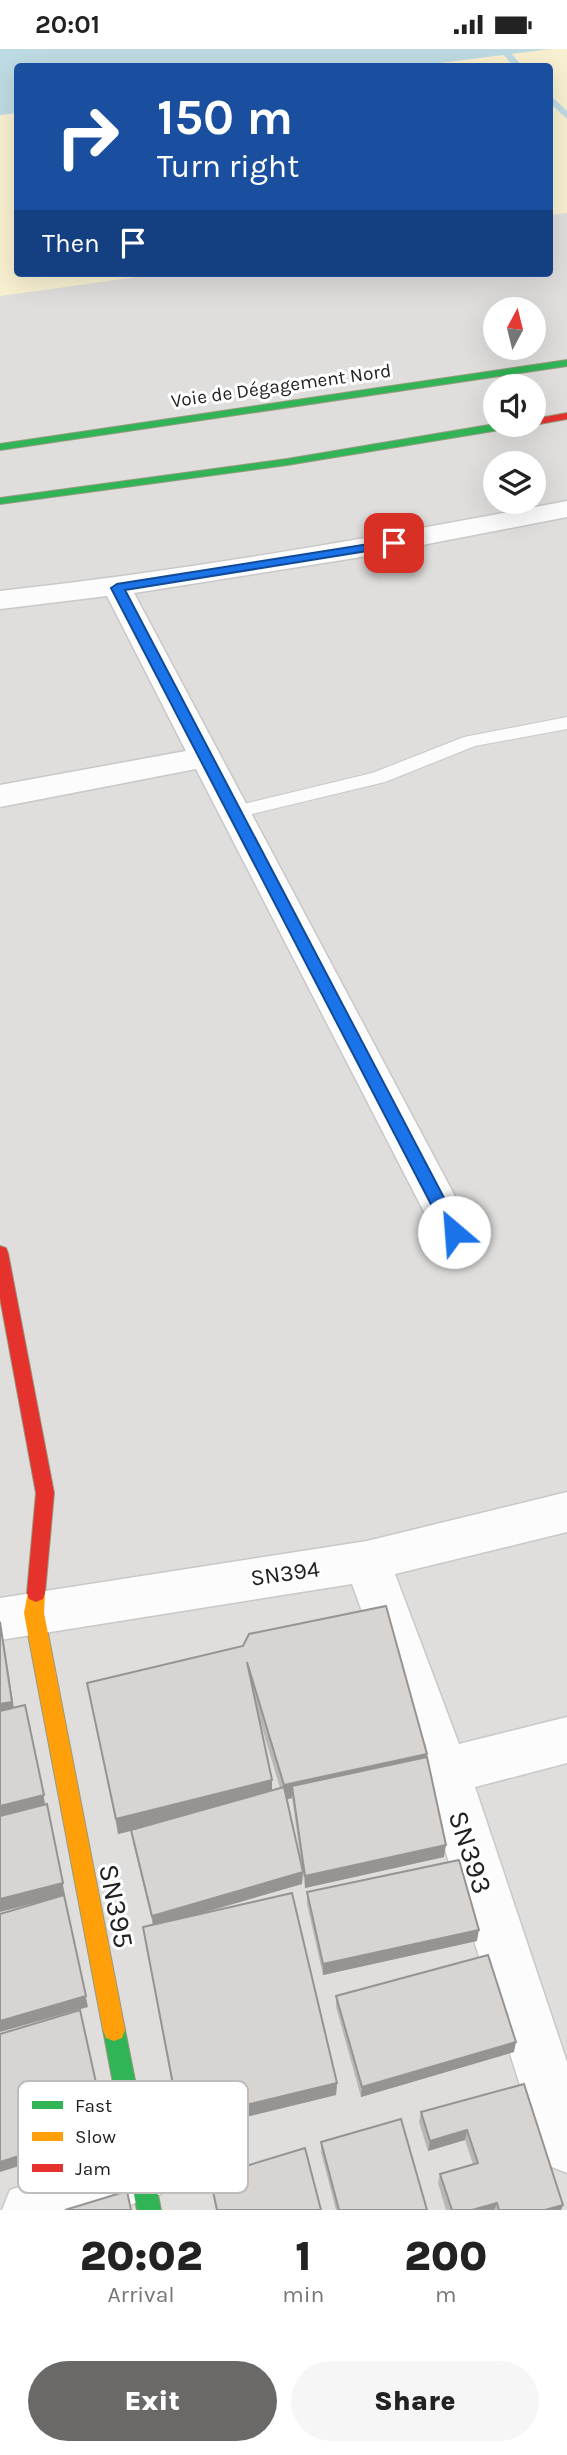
<!DOCTYPE html>
<html lang="en">
<head>
<meta charset="utf-8">
<style>
  body { margin:0; font-family:Karla,sans-serif; background:#f6f6f6; color:#222; height:100vh; display:flex; flex-direction:column; font-size:26px; white-space:nowrap }
  * { box-sizing:border-box; margin:0 }
  p { font-size:23px; color:#767676 }
  .icon { flex:none; width:38px; height:38px; fill:none; stroke:currentColor; stroke-width:2; stroke-linecap:round; stroke-linejoin:round }
  .map { position:relative; height:2161px; overflow:hidden }
  .panel { display:flex; flex-direction:column; background:#fff; flex:1 }
  .panel>* { flex:none }
  .top-card { position:absolute; left:14px; top:14px; width:539px; height:214px; border-radius:7px; box-shadow:0 7px 28px #0002; background:#1a4fa0; color:#fff; overflow:hidden }
  .needle { width:46px; rotate:7deg }
  .controls { position:absolute; left:483px; top:248px; display:grid; gap:14px }
  .controls a { display:grid; place-items:center; width:63px; height:63px; border-radius:50%; background:#fff; box-shadow:0 7px 28px #0002; font-size:35px }
  .pin { position:absolute; display:grid; place-items:center; width:60px; height:60px; color:#fff; margin:-30px; border-radius:14px; box-shadow:0 4px 10px #0006 }
  .me { position:absolute; width:77px; margin:-38px; rotate:333deg; stroke-linejoin:round; filter:drop-shadow(0 0 5px #0008) }
  .turn { display:flex; align-items:center; gap:24px; height:147px; padding:0 28px; font-size:32px }
  .turn .icon { width:91px; height:91px; stroke-width:2.5 }
  .turn b { display:block; font-size:49px; line-height:60px }
  .then { display:flex; align-items:center; height:66px; padding:0 28px; background:#0003; gap:14px; font-size:26px }
  .eta { display:flex; justify-content:space-evenly; align-items:center; height:119px; text-align:center }
  .eta b { font-size:42px; font-weight:800; line-height:49px }
  .primary-button { display:flex; gap:14px; margin-top:auto; padding:14px 28px }
  .primary-button a { flex:1; height:80px; border-radius:42px; background:#6a6968; color:#fff; font-size:28px; font-weight:800; line-height:80px; text-align:center }
  .primary-button a+a { background:#f6f6f6; color:#222 }
  .status { display:flex; justify-content:space-between; align-items:center; height:49px; padding:0 35px; background:#fff; direction:ltr }
  .status svg { height:19px; fill:currentColor }
  .map>svg:first-child { display:block }
  .residential { fill:#dfdedc; fill-rule:evenodd }
  .sand { fill:#f8f0d0 }
  .water { fill:#bfdbe3 }
  .lines { fill:none; stroke-linecap:round; stroke-linejoin:round }
  .stream { fill:#bfdbe3; fill-rule:evenodd }
  .lane-casing { stroke:#c9c8c7; stroke-width:2 }
  .street-casing { stroke:#c9c8c7; stroke-width:3 }
  .fast-casing { stroke:#999a82; stroke-width:2 }
  .slow-casing { stroke:#999a82; stroke-width:2 }
  .jam-casing { stroke:#999a82; stroke-width:2 }
  .lane { fill:#fdfcfc; fill-rule:evenodd }
  .street { fill:#fdfcfc; fill-rule:evenodd }
  .fast { fill:#30b455; fill-rule:evenodd }
  .slow { fill:#ff9f0a; fill-rule:evenodd }
  .jam { fill:#e5322d; fill-rule:evenodd }
  .wall { fill:#b9b6b5; fill-rule:evenodd }
  .shaded-wall { fill:#969493 }
  .building { fill:#d7d4d2; stroke:#969493; stroke-width:2 }
  .route { fill:#1a73e8; stroke:#114b97; stroke-width:2 }
  .labels { text-anchor:middle; stroke-width:6; stroke-linejoin:round; paint-order:stroke }
  .far-street-label { font-size:19px; fill:#222; stroke:#fff }
  .street-label { font-size:23px; fill:#222; stroke:#fff }
  .near-street-label { font-size:28px; fill:#222; stroke:#fff }
  .key { fill:#fff; stroke:#bdbdbd; stroke-width:2 }
  .key-label { font-size:19px; fill:#222 }
</style>
</head>
<body>
<div class="status"><b>20:01</b><svg viewBox="0 0 49 12"><path d="M0 12V9h3v3zM5 12V6h3v6zM10 12V3h3v9zM15 12V0h3v12zM26 1h20v11H26zM47 4h2v5h-2z"/></svg></div>
<div class="map">
<svg width="567" height="2161" viewBox="0 0 567 2161">
  <rect width="100%" height="100%" fill="#f0eeeb"/>
  <path class="residential" d="M 550,0 L 567,0 L 567,2161 L 0,2161 L 0,66 L 17,64 L 18,224 L 550,224 L 550,18 L 408,17 ZM 495,261 L 534,261 L 534,299 L 495,299 ZM 495,338 L 534,338 L 534,376 L 495,376 ZM 495,415 L 534,415 L 534,453 L 495,453 Z"/>
  <path class="sand" d="M 550,0 L 567,0 L 567,164 L 550,166 L 550,18 L 408,18 Z
    M 17,64 L 18,224 L 166,224 L 0,247 L 0,66 Z"/>
  <path class="water" d="M 0,0 L 550,0 L 408,18 L 18,18 L 17,64 L 0,66 Z"/>
  <g class="lines">
    <path class="stream" d="M 504,3 L 510,3 L 523,18 L 514,18 L 503,5 Z
      M 550,46 L 567,62 L 567,70 L 550,54 Z"/>
    <defs>
      <path id="lane" d="M 567,668 L 567,680 L 475,697 L 385,733 L 235,769 L 228,768 L 225,763 L 228,758 L 235,757 L 372,724 L 464,688 Z"/>
      <path id="street" d="M 567,452 L 567,468 L 355,509 L 134,544 L 474,1183 L 468,1194 L 454,1199 L 440,1194 L 196,720 L 0,758 L 0,736 L 186,702 L 107,547 L 0,560 L 0,542 C 191,521 379,488 567,452 Z
        M 567,1443 L 567,1483 L 395,1525 L 459,1695 L 567,1668 L 567,1714 L 475,1738 L 567,2013 L 567,2124 L 547,2116 L 539,2096 L 420,1722 L 352,1535 L 0,1591 L 0,1549 L 367,1492 Z
        M 141,2097 L 161,2105 L 169,2125 L 161,2145 L 116,2161 L 2,2161 L 10,2141 Z"/>
      <path id="fast" d="M 567,311 L 567,317 L 0,401 L 0,395 Z
        M 495,375 L 516,376 L 511,379 L 287,416 L 0,455 L 0,449 L 287,410 Z
        M 114,1970 L 122,1973 L 125,1981 L 161,2161 L 137,2161 L 103,1981 L 106,1973 Z"/>
      <path id="slow" d="M 36,1535 L 43,1538 L 45,1544 L 44,1564 L 125,1981 L 122,1989 L 114,1992 L 106,1989 L 103,1981 L 24,1564 L 29,1538 Z"/>
      <path id="jam" d="M 567,364 L 567,370 L 534,376 L 534,370 Z
        M 0,1197 L 6,1199 L 8,1204 L 54,1444 L 45,1544 L 43,1550 L 36,1553 L 29,1550 L 27,1544 L 36,1444 L 0,1249 Z"/>
    </defs>
    <use href="#lane" class="lane-casing"/>
    <use href="#street" class="street-casing"/>
    <use href="#fast" class="fast-casing"/>
    <use href="#slow" class="slow-casing"/>
    <use href="#jam" class="jam-casing"/>
    <use href="#lane" class="lane"/>
    <use href="#street" class="street"/>
    <use href="#fast" class="fast"/>
    <use href="#slow" class="slow"/>
    <use href="#jam" class="jam"/>
  </g>
  <path class="wall" d="M 243,1597 L 427,1708 L 444,1808 L 305,1839 L 292,1749 L 286,1751 L 302,1835 L 186,1869 L 337,2034 L 336,2046 L 181,2084 L 143,1879 L 153,1876 L 133,1794 L 131,1782 L 118,1785 L 87,1634 ZM 258,1665 L 280,1739 L 272,1742 Z
    M 307,1843 L 477,1892 L 323,1926 L 307,1855 Z
    M 336,1947 L 514,2003 L 361,2048 L 336,1958 Z
    M 524,2035 L 563,2156 L 561,2161 L 446,2161 L 438,2134 L 440,2125 L 473,2115 L 465,2091 L 428,2102 L 419,2073 L 421,2063 Z
    M 321,2093 L 427,2161 L 336,2161 L 321,2103 Z
    M 210,2128 L 321,2161 L 216,2161 Z"/>
  <path class="shaded-wall" d="M 0,1571 L 15,1666 L 0,1669 Z
    M 28,1669 L 46,1759 L 0,1771 L 0,1757 Z
    M 427,1705 L 425,1721 L 292,1737 L 292,1749 L 284,1751 L 284,1736 Z
    M 272,1731 L 272,1747 L 118,1785 L 116,1770 Z
    M 47,1755 L 65,1846 L 0,1863 L 0,1850 Z
    M 446,1796 L 444,1808 L 305,1839 L 305,1827 Z
    M 303,1823 L 302,1835 L 153,1878 L 152,1867 Z
    M 67,1858 L 88,1958 L 0,1983 L 0,1972 Z
    M 479,1881 L 477,1892 L 323,1926 L 323,1915 Z
    M 82,1972 L 108,2089 L 0,2123 L 0,2113 Z
    M 516,1993 L 514,2003 L 361,2048 L 362,2038 Z
    M 337,2034 L 336,2046 L 181,2084 L 180,2072 Z
    M 467,2081 L 465,2091 L 428,2102 L 430,2092 Z
    M 497,2154 L 494,2161 L 472,2161 Z
    M 563,2156 L 561,2161 L 545,2161 Z"/>
  <path class="building" d="M 386,1557 L 427,1705 L 284,1736 L 247,1613 L 272,1731 L 116,1770 L 87,1634 L 243,1597 L 249,1585 Z
    M 0,1573 L 12,1653 L 0,1655 Z
    M 25,1656 L 44,1746 L 0,1757 L 0,1662 Z
    M 427,1708 L 446,1796 L 305,1827 L 292,1737 Z
    M 284,1738 L 303,1823 L 152,1867 L 131,1781 Z
    M 47,1755 L 63,1834 L 0,1850 L 0,1767 Z
    M 459,1811 L 479,1881 L 323,1915 L 307,1843 Z
    M 292,1844 L 337,2034 L 180,2072 L 143,1878 Z
    M 64,1846 L 86,1947 L 0,1972 L 0,1865 Z
    M 488,1906 L 516,1993 L 362,2038 L 336,1947 Z
    M 80,1961 L 106,2079 L 0,2113 L 0,1985 Z
    M 524,2035 L 563,2156 L 545,2161 L 499,2161 L 497,2154 L 472,2161 L 452,2161 L 440,2125 L 478,2114 L 467,2081 L 430,2092 L 421,2063 Z
    M 401,2070 L 427,2161 L 339,2161 L 321,2093 Z
    M 305,2099 L 321,2161 L 217,2161 L 210,2128 Z
    M 127,2142 L 131,2161 L 65,2161 Z"/>
  <path class="route" d="M 394,491 L 400,494 L 398,497 L 125,541 L 462,1183 L 460,1188 L 448,1188 L 111,539 L 117,535 Z"/>
  <g class="labels">
    <g class="far-street-label">
      <text transform="translate(281 336) rotate(-8)" y="7">Voie de Dégagement Nord</text>
    </g>
    <g class="street-label">
      <text transform="translate(285 1524) rotate(-8)" y="8">SN394</text>
    </g>
    <g class="near-street-label">
      <text transform="translate(471 1803) rotate(72)" y="10">SN393</text>
      <text transform="translate(117 1857) rotate(79)" y="10">SN395</text>
    </g>
  </g>
  <rect x="18" y="2032" width="230" height="112" rx="10" class="key"/>
  <rect x="32" y="2052" width="31" height="8" fill="#30b455"/>
  <rect x="32" y="2083" width="31" height="9" fill="#ff9f0a"/>
  <rect x="32" y="2115" width="31" height="8" fill="#e5322d"/>
  <g class="key-label">
    <text x="75" y="2063">Fast</text>
    <text x="75" y="2094">Slow</text>
    <text x="75" y="2126">Jam</text>
  </g>
</svg>
<div class="controls">
<a><svg class="needle" viewBox="-14 -14 28 28"><path d="M0-13l5 13h-10z" fill="#e53935"/><path d="M0 13l5-13h-10z" fill="#767676"/></svg></a>
<a><svg class="icon" aria-label="sound" viewBox="0 0 24 24"><path d="M4 9h4l5-4v14l-5-4H4zM17 9q2 3 0 6"/></svg></a>
<a><svg class="icon" aria-label="layers" viewBox="0 0 24 24"><path d="M12 4l9 5-9 5-9-5zM3 14l9 5 9-5"/></svg></a>
</div>
<div class="pin" style="left:394px;top:494px;background:#d93025"><svg class="icon" aria-label="arrive" viewBox="0 0 24 24"><path d="M6 21V4h12l-3 4 3 4H6"/></svg></div>
<svg class="me" style="left:454px;top:1183px" viewBox="-20 -20 40 40"><circle r="19" fill="#fff"/><path d="M0-13L10 11 0 6-10 11z" fill="#1a73e8"/></svg>
<div class="top-card">
<div class="turn"><svg class="icon" aria-label="right" viewBox="0 0 24 24"><path d="M7 20v-9h11M14 6l5 5-5 5"/></svg><div><b>150 m</b>Turn right</div></div>
<div class="then">Then<svg class="icon" aria-label="arrive" viewBox="0 0 24 24"><path d="M6 21V4h12l-3 4 3 4H6"/></svg></div>
</div>
</div>
<section class="panel">
<div class="eta">
<div><b>20:02</b><p>Arrival</p></div>
<div><b>1</b><p>min</p></div>
<div><b>200</b><p>m</p></div>
</div>
<div class="primary-button"><a>Exit</a><a>Share</a></div>
</section>
</body>
</html>
